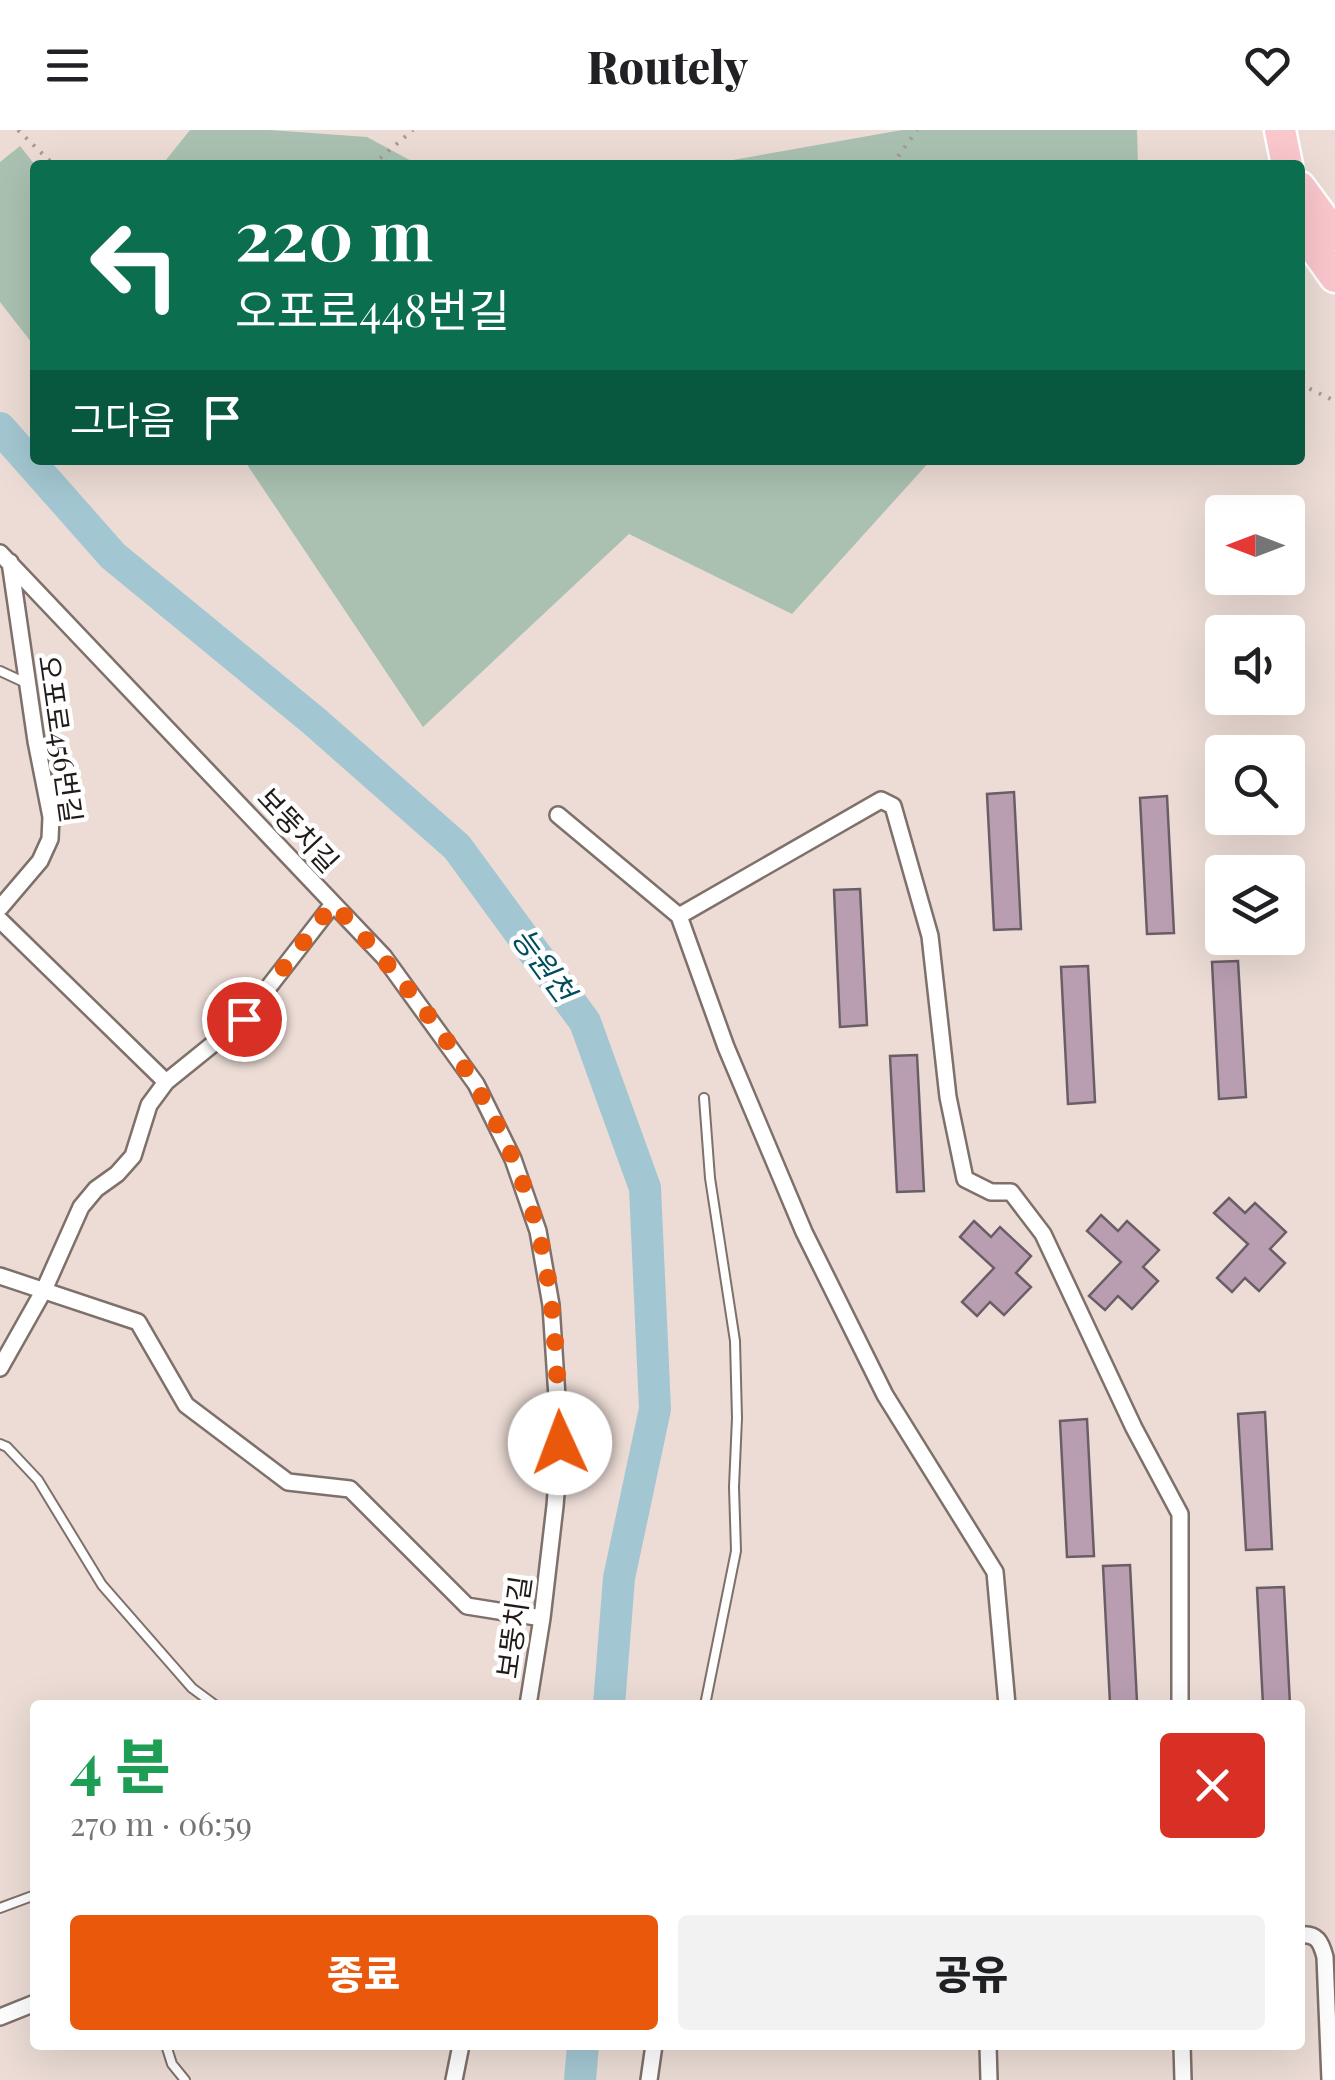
<!DOCTYPE html>
<html lang="ko">
<head>
<meta charset="utf-8">
<style>
  body { margin:0; font-family:"Playfair Display","Noto Sans KR",serif; background:#f2f2f2; color:#202124; height:100vh; display:flex; flex-direction:column; font-size:38px; white-space:nowrap }
  * { box-sizing:border-box; margin:0 }
  p { font-size:32px; color:#757577 }
  .icon { flex:none; width:55px; height:55px; fill:none; stroke:currentColor; stroke-width:2; stroke-linecap:round; stroke-linejoin:round }
  .map { position:relative; flex:1; overflow:hidden }
  .details { position:absolute; left:30px; top:1570px; width:1275px; height:350px; display:flex; flex-direction:column; background:#fff; border-radius:10px; box-shadow:0 10px 40px #0002 }
  .details>* { flex:none }
  .top-card { position:absolute; left:30px; top:30px; width:1275px; height:305px; border-radius:10px; box-shadow:0 10px 40px #0002; background:#0b6e4f; color:#fff; overflow:hidden }
  .needle { width:65px; rotate:270deg }
  .buttons { position:absolute; left:1205px; top:365px; display:grid; gap:20px }
  .buttons a { display:grid; place-items:center; width:100px; height:100px; border-radius:10px; background:#fff; box-shadow:0 10px 40px #0002; font-size:50px }
  .pin { position:absolute; display:grid; place-items:center; width:85px; height:85px; color:#fff; margin:-42px; border:5px solid #fff; border-radius:50%; box-shadow:0 2px 10px #0007 }
  .me { position:absolute; width:110px; margin:-55px; rotate:358deg; stroke-linejoin:round; filter:drop-shadow(0 0 8px #0008) }
  .turn { display:flex; align-items:center; gap:35px; height:210px; padding:0 40px; font-size:45px }
  .turn .icon { width:130px; height:130px; stroke-width:2.5 }
  .turn b { display:block; font-size:70px; line-height:85px }
  .then { display:flex; align-items:center; height:95px; padding:0 40px; background:#0003; gap:20px; font-size:38px }
  .round { display:grid; place-items:center; flex:none; width:105px; height:105px; border-radius:10px; background:#f2f2f2 }
  .overview { display:flex; align-items:center; justify-content:space-between; height:170px; padding:0 40px }
  h1 { font-size:60px; font-weight:800; line-height:75px; color:#1e9e55 }
  .primary-button { display:flex; gap:20px; margin-top:auto; padding:20px 40px }
  .primary-button a { flex:1; height:115px; border-radius:10px; background:#ea580c; color:#fff; font-size:40px; font-weight:800; line-height:115px; text-align:center }
  .primary-button a+a { background:#f2f2f2; color:#202124 }
  header { display:flex; justify-content:space-between; align-items:center; height:130px; padding:0 40px; background:#fff; font-size:45px; font-weight:800 }
  .map>svg:first-child { display:block }
  .green { fill:#aac1b1 }
  .lines { fill:none; stroke-linecap:round; stroke-linejoin:round }
  .river { stroke:#a3c7d2; stroke-width:32 }
  .building { fill:#b99eb1; stroke:#6a5e66; stroke-width:2.5 }
  .service-casing { stroke:#7e706a; stroke-width:12 }
  .minor-casing { stroke:#7e706a; stroke-width:20 }
  .motorway-casing { stroke:#fff; stroke-width:35 }
  .path { stroke:#a69a95; stroke-width:4; stroke-dasharray:2.5 8; stroke-linecap:butt }
  .service { stroke:#fff; stroke-width:8 }
  .minor { stroke:#fff; stroke-width:15 }
  .motorway { stroke:#fac7cd; stroke-width:30 }
  .route { stroke:#ea580c; stroke-width:18; stroke-dasharray:0 32.4 }
  .labels { text-anchor:middle; stroke-width:9; stroke-linejoin:round; paint-order:stroke }
  .street-label { font-size:28px; fill:#201a18; stroke:#fff }
  .water-label { font-size:30px; font-style:italic; fill:#004d5e; stroke:#fff }
</style>
</head>
<body>
<header><svg class="icon" aria-label="menu" viewBox="0 0 24 24"><path d="M4 6h16M4 12h16M4 18h16"/></svg>Routely<svg class="icon" aria-label="heart" viewBox="0 0 24 24"><path d="M12 20l-8-8c-3-5 5-10 8-4 3-6 11-1 8 4z"/></svg></header>
<div class="map">
<svg width="1335" height="1950" viewBox="0 0 1335 1950">
  <rect width="100%" height="100%" fill="#ecdcd5"/>
  <path class="green" d="M 190,0 L 270,0 L 367,7 L 419,35 L 162,35 Z
    M 902,0 L 1137,0 L 1138,35 L 705,35 Z
    M 20,16 L 35,35 L 35,217 L 0,172 L 0,32 Z
    M 244,330 L 931,330 L 792,484 L 629,404 L 423,597 Z"/>
  <g class="lines">
    <path class="river" d="M 0,298 L 113,426 L 314,591 L 457,717 L 585,892 L 645,1058 L 655,1279 L 619,1448 L 609,1575
      M 580,1950 L 583,1915"/>
  </g>
  <path class="building" d="M 1014,662 L 1021,799 L 994,800 L 987,664 Z
    M 1167,666 L 1174,803 L 1147,804 L 1140,668 Z
    M 860,759 L 867,895 L 840,897 L 834,760 Z
    M 1238,831 L 1246,967 L 1219,969 L 1212,832 Z
    M 1088,836 L 1095,972 L 1068,974 L 1061,837 Z
    M 917,925 L 924,1061 L 897,1062 L 890,926 Z
    M 1229,1068 L 1245,1083 L 1255,1073 L 1286,1102 L 1270,1119 L 1285,1133 L 1259,1161 L 1245,1148 L 1232,1162 L 1217,1148 L 1248,1114 L 1214,1083 Z
    M 1101,1085 L 1118,1101 L 1127,1091 L 1159,1120 L 1143,1137 L 1158,1151 L 1132,1179 L 1118,1166 L 1105,1180 L 1089,1166 L 1121,1132 L 1087,1101 Z
    M 974,1091 L 991,1107 L 1000,1097 L 1031,1126 L 1016,1143 L 1031,1157 L 1004,1185 L 990,1172 L 977,1186 L 962,1172 L 994,1138 L 960,1107 Z
    M 1265,1282 L 1272,1419 L 1246,1420 L 1238,1284 Z
    M 1087,1289 L 1094,1426 L 1067,1427 L 1060,1291 Z
    M 1130,1435 L 1137,1572 L 1110,1573 L 1103,1436 Z
    M 1284,1457 L 1290,1575 L 1263,1575 L 1257,1458 Z"/>
  <g class="lines">
    <defs>
      <path id="service" d="M 0,541 L 26,553
        M 704,968 L 710,1048 L 735,1211 L 737,1288 L 734,1357 L 736,1421 L 705,1575
        M 0,1314 L 7,1317 L 38,1350 L 102,1455 L 192,1558 L 215,1575
        M 0,1778 L 35,1765
        M 166,1915 L 172,1934 L 185,1950"/>
      <path id="minor" d="M 0,423 L 384,827 L 476,954 L 513,1029 L 538,1101 L 551,1175 L 560,1313 L 555,1376 L 542,1488 L 528,1575
        M 558,685 L 679,786 L 726,917 L 804,1102 L 885,1265 L 995,1442 L 1007,1575
        M 0,778 L 40,731 L 50,709 L 51,687 L 36,611 L 10,432
        M 679,786 L 881,670 L 893,676 L 930,806 L 948,967 L 965,1049 L 991,1062 L 1011,1062 L 1043,1104 L 1134,1298 L 1180,1384 L 1180,1575
        M 0,790 L 166,952
        M 0,1146 L 138,1192 L 186,1275 L 288,1352 L 350,1359 L 467,1476 L 542,1488
        M 0,1238 L 44,1160 L 81,1077 L 96,1059 L 117,1044 L 133,1026 L 149,975 L 166,952 L 244,889 L 333,774
        M 1300,1805 C 1317,1803 1321,1812 1325,1827 L 1330,1950
        M 0,1887 L 35,1873
        M 988,1915 L 989,1950
        M 1182,1915 L 1183,1950
        M 454,1950 L 461,1915
        M 649,1950 L 654,1915"/>
      <path id="motorway" d="M 1280,0 L 1287,35
        M 1300,57 L 1335,105
        M 1300,98 L 1335,147"/>
    </defs>
    <use href="#service" class="service-casing"/>
    <use href="#minor" class="minor-casing"/>
    <use href="#motorway" class="motorway-casing"/>
    <path class="path" d="M 18,0 L 54,35
      M 372,35 L 413,0
      M 892,35 L 917,0
      M 1300,254 L 1335,271"/>
    <use href="#service" class="service"/>
    <use href="#minor" class="minor"/>
    <use href="#motorway" class="motorway"/>
  </g>
  <g class="lines">
    <path class="route" d="M 244,889 L 333,774 C 421,866 505,975 538,1101 C 556,1169 557,1243 560,1313"/>
  </g>
  <g class="labels">
    <g class="street-label">
      <text transform="translate(60 609) rotate(82)" y="10">오포로456번길</text>
      <text transform="translate(298 700) rotate(47)" y="10">보뚱치길</text>
      <text transform="translate(514 1497) rotate(-82)" y="10">보뚱치길</text>
    </g>
    <g class="water-label">
      <text transform="translate(543 835) rotate(54)" y="10">능원천</text>
    </g>
  </g>
</svg>
<div class="buttons">
<a><svg class="needle" viewBox="-14 -14 28 28"><path d="M0-13l5 13h-10z" fill="#e53935"/><path d="M0 13l5-13h-10z" fill="#757577"/></svg></a>
<a><svg class="icon" aria-label="sound" viewBox="0 0 24 24"><path d="M4 9h4l5-4v14l-5-4H4zM17 9q2 3 0 6"/></svg></a>
<a><svg class="icon" aria-label="search" viewBox="0 0 24 24"><circle cx="10" cy="10" r="6"/><path d="M15 15l6 6"/></svg></a>
<a><svg class="icon" aria-label="layers" viewBox="0 0 24 24"><path d="M12 4l9 5-9 5-9-5zM3 14l9 5 9-5"/></svg></a>
</div>
<div class="pin" style="left:244px;top:889px;background:#d93025"><svg class="icon" aria-label="arrive" viewBox="0 0 24 24"><path d="M6 21V4h12l-3 4 3 4H6"/></svg></div>
<svg class="me" style="left:560px;top:1313px" viewBox="-20 -20 40 40"><circle r="19" fill="#fff"/><path d="M0-13L10 11 0 6-10 11z" fill="#ea580c"/></svg>
<div class="top-card">
<div class="turn"><svg class="icon" aria-label="left" viewBox="0 0 24 24"><path d="M17 20v-9H6M10 6l-5 5 5 5"/></svg><div><b>220 m</b>오포로448번길</div></div>
<div class="then">그다음<svg class="icon" aria-label="arrive" viewBox="0 0 24 24"><path d="M6 21V4h12l-3 4 3 4H6"/></svg></div>
</div>
<section class="details">
<div class="overview"><div><h1>4 분</h1><p>270 m · 06:59</p></div><a class="round" style="background:#d93025;color:#fff"><svg class="icon" aria-label="close" viewBox="0 0 24 24"><path d="M6 6l12 12M18 6L6 18"/></svg></a></div>
<div class="primary-button"><a>종료</a><a>공유</a></div>
</section>
</div>
</body>
</html>
